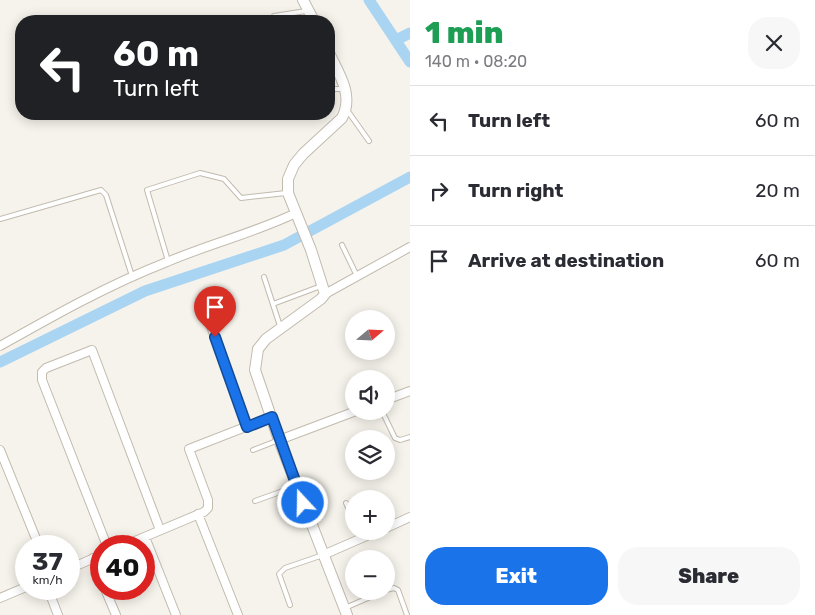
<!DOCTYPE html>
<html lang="en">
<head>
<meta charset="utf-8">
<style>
  body { margin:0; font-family:Rubik,sans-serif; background:#f7f7f7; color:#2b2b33; height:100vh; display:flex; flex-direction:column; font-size:19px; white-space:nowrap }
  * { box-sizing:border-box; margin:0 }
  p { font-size:16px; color:#7c7c81 }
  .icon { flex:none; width:28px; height:28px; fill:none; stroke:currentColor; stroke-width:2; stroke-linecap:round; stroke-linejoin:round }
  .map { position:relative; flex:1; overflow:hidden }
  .side { display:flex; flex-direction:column; background:#fff; width:405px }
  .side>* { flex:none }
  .top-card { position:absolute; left:15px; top:15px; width:320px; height:105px; border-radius:20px; box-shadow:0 2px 12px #0003; background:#202124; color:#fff; overflow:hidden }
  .needle { width:32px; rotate:71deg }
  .controls { position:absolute; left:345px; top:310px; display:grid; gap:10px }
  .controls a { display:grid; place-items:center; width:50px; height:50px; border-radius:50%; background:#fff; box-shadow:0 2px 12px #0003; font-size:25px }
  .speed { position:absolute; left:15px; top:535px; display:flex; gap:10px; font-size:25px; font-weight:700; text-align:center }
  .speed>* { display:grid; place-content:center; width:65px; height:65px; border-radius:50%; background:#fff; box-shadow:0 2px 12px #0003; line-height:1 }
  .speed small { font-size:12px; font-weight:400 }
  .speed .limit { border:8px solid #d22; background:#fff; color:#111 }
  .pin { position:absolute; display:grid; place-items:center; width:42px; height:42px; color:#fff; margin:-51px -21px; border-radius:50% 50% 50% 0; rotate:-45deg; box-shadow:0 0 5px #0007 }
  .pin .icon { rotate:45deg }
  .me { position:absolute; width:55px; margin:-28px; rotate:339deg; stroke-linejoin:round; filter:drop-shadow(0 0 4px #0008) }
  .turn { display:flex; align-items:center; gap:18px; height:105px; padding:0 15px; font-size:22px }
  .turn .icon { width:65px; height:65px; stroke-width:2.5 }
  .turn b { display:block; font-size:35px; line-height:42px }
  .round { display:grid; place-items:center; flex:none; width:52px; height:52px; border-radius:20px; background:#f7f7f7 }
  .head { display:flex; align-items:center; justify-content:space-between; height:85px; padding:0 15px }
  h1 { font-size:30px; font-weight:800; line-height:38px; color:#1e9e55 }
  .action { display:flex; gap:10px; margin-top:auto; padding:10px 15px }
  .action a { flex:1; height:58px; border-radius:20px; background:#1a73e8; color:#fff; font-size:20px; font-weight:800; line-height:58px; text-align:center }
  .action a+a { background:#f7f7f7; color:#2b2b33 }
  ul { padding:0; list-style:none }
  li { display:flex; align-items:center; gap:15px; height:70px; padding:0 15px; border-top:1px solid #e1e1e2 }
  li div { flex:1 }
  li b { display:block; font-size:19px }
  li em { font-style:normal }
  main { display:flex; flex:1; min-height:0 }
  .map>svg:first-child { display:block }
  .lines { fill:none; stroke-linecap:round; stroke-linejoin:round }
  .canal { stroke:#a9d4f2; stroke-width:11 }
  .service-casing { stroke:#c2bbae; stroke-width:6 }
  .minor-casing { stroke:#c2bbae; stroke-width:10 }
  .tertiary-casing { stroke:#c2bbae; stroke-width:12 }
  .service { stroke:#fff; stroke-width:4 }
  .minor { stroke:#fff; stroke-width:8 }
  .tertiary { stroke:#fff; stroke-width:10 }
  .route-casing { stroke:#114b97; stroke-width:12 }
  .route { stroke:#1a73e8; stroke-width:9 }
</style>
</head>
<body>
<main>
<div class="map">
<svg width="410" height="615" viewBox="0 0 410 615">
  <rect width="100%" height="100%" fill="#f6f3ec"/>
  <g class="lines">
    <path class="canal" d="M 369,0 L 410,62
      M 396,40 L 410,33
      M 0,362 L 145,291 L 284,245 L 410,177"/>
    <defs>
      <path id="service" d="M 274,16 L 306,11
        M 329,89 L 343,89
        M 347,110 L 369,141
        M 0,219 L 101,190 L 106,195 L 132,276
        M 342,245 L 357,276
        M 168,261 L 147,190 L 200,173 L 224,179 L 241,198 L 286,193
        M 264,277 L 280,326
        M 273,304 L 321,286
        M 382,411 L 395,438 L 400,440 L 410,437
        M 253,450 L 279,440
        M 255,501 L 297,486
        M 346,503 L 354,521
        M 358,531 L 361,539
        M 386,590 L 394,588 L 398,590 L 407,615
        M 290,605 L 279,574 L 285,568 L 323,555
        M 345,608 L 384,591"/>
      <path id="minor" d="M 325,294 L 410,247
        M 206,312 L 247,427
        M 0,346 C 55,315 108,285 167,262 C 209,244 254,233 296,213
        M 386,400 L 410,391
        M 279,440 L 356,411
        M 0,450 L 39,546
        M 198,514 L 238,615
        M 386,528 L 410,517
        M 145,537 L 176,615
        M 107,546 L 42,380 L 42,372 L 46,368 L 92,350 L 160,530
        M 123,546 L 204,512 L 208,508 L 208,500 L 189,449 L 271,417
        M 323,555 L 378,531
        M 93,558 L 101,578
        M 69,569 L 101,555
        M 48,589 L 58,615
        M 105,589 L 116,615
        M 0,598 L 26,587"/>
      <path id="tertiary" d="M 303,0 L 314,21
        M 329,53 C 339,74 354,95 342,118 L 303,154 L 294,165 L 288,179 L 288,193 L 311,250 L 325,294 L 321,299 L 266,339 L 258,349 L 255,370 L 279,440 L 347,615"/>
    </defs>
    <use href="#service" class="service-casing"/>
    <use href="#minor" class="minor-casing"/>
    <use href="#tertiary" class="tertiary-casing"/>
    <use href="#service" class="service"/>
    <use href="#minor" class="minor"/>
    <use href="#tertiary" class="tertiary"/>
  </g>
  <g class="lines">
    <defs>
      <path id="route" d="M 215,337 L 247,427 L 272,417 L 303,503"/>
    </defs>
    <use href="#route" class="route-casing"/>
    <use href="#route" class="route"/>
  </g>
</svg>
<div class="controls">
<a><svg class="needle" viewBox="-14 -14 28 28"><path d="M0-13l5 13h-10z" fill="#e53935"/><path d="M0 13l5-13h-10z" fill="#7c7c81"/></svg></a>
<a><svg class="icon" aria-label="sound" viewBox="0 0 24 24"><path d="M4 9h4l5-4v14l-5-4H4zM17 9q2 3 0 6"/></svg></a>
<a><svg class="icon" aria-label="layers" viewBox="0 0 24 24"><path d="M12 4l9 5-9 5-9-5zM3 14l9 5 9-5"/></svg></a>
<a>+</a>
<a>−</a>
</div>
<div class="speed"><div>37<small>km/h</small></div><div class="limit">40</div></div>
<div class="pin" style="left:215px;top:337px;background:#d93025"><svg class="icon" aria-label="arrive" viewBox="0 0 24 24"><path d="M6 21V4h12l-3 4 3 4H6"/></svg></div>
<svg class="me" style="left:303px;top:503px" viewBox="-20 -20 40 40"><circle r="17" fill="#1a73e8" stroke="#fff" stroke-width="3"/><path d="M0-11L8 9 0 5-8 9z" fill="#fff"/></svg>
<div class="top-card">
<div class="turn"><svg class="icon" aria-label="left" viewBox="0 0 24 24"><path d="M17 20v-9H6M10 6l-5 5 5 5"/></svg><div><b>60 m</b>Turn left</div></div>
</div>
</div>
<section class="side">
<div class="head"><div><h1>1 min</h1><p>140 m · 08:20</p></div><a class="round"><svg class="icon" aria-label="close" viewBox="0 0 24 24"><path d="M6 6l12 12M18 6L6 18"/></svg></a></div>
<ul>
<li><svg class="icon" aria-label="left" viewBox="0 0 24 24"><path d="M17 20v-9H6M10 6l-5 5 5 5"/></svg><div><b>Turn left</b></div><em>60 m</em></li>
<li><svg class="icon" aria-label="right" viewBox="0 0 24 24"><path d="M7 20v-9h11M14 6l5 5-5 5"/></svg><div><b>Turn right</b></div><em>20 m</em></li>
<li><svg class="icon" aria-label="arrive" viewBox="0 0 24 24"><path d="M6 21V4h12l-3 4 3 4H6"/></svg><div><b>Arrive at destination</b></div><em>60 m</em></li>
</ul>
<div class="action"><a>Exit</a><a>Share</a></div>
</section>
</main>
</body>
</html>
